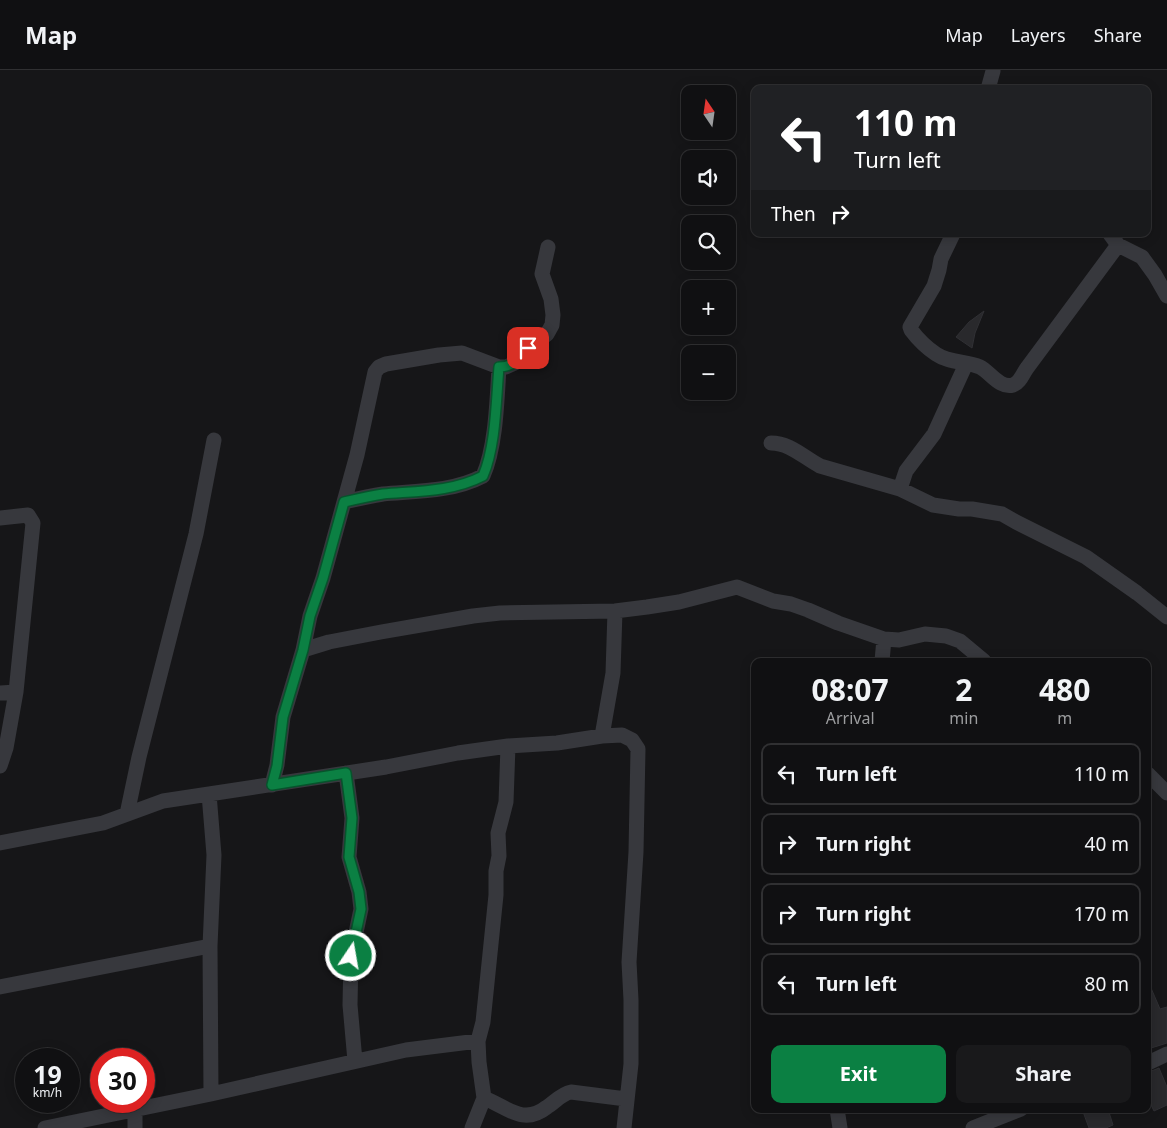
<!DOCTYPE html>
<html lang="en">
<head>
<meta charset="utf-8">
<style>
  body { margin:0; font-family:"Noto Sans",sans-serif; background:#19191b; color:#f1f3f6; height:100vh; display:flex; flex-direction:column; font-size:19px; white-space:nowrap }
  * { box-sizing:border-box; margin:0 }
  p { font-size:16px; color:#9c9d9f }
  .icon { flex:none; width:28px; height:28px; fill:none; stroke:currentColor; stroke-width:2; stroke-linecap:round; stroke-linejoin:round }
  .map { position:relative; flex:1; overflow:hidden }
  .details { position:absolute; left:751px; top:588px; width:400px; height:455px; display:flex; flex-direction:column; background:#101012; border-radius:10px; box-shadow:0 2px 12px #0003,0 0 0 1px #303032 }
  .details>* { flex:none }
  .guide { position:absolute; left:751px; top:15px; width:400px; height:152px; border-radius:10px; box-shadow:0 2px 12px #0003,0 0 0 1px #303032; background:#202124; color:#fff; overflow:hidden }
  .needle { width:32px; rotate:347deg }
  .controls { position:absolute; left:681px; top:15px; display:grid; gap:10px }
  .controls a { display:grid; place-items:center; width:55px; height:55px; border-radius:10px; background:#101012; box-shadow:0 2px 12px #0003,0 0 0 1px #303032; font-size:25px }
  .speed { position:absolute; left:15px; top:978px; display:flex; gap:10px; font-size:25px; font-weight:700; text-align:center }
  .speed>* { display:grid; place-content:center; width:65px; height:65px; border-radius:50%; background:#101012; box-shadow:0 2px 12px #0003,0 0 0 1px #303032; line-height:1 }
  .speed small { font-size:12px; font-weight:400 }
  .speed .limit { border:8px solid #d22; background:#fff; color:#111 }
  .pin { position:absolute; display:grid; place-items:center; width:42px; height:42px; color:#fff; margin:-21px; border-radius:10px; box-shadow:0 2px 8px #0006 }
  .me { position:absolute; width:55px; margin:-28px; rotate:12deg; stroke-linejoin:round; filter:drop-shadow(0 0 4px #0008) }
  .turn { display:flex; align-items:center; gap:18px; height:105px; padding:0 20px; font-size:22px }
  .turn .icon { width:65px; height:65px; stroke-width:2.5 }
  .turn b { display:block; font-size:35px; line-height:42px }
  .then { display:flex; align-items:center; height:48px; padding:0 20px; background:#0003; gap:10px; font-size:19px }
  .eta { display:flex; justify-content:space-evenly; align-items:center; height:85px; text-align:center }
  .eta b { font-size:30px; font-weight:700; line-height:35px }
  .button { display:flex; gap:10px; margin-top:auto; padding:10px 20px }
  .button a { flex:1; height:58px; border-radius:10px; background:#0b8043; color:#fff; font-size:20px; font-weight:700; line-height:58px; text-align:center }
  .button a+a { background:#19191b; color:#f1f3f6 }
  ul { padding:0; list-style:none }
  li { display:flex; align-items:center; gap:15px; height:62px; margin:0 10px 8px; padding:0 10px; border:2px solid #303032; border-radius:10px }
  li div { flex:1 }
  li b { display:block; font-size:19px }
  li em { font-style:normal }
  header { display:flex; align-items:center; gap:30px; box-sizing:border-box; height:70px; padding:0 25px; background:#101012; border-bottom:1px solid #303032 }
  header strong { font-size:24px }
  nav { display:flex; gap:28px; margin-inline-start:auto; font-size:18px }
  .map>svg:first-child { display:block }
  .building { fill:#29292c; stroke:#303034 }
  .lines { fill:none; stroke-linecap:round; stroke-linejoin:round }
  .minor { stroke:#37383d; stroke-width:15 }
  .route-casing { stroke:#07532c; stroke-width:12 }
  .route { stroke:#0b8043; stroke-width:9 }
</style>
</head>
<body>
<header>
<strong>Map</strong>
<nav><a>Map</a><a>Layers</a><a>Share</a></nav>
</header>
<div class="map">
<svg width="1167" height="1058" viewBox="0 0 1167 1058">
  <rect width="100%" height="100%" fill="#161618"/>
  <path class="building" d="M 984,241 L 975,263 L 972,278 L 956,267 L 969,252 Z
    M 1148,911 L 1160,939 L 1167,937 L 1167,973 L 1148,979 Z
    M 1159,998 L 1167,1017 L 1167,1035 L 1154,1041 L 1148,1029 L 1148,1008 L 1150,1007 L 1149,1002 Z
    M 1082,1039 L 1108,1039 L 1113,1055 L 1106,1058 L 1089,1058 Z"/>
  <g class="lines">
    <path class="minor" d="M 988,19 L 993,1
      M 953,164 L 941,189 L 939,200 L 934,216 L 910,257 L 911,260 C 917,268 927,278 936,284 C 949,293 966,291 980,297 C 990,302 1000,319 1013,315 C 1020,313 1023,303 1027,298 L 1118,175
      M 1110,164 L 1118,175 L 1142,187 L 1155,205 L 1167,226
      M 771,373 C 790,373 803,387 820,396 L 900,419 L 933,435 L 959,439 L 972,439 L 1002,444 L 1016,452 L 1086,487 L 1137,523 L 1167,547
      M 900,419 L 906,401 L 934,364 L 966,294
      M 344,432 C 357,429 370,426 383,424 C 417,421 452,422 483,406 C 496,377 497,329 499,297
      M 0,448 L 28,445 L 33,453 L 16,622
      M 303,580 L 329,572 L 381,562 L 473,546 L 500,543 L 615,541 L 647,537 L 679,532 L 737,517 L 773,531 L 791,534 L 808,540 L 838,553 L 884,569 L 899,570 L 925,564 L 946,566 L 960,571 L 984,591
      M 882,591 L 884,569
      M 0,623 L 16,622 L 6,678 L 0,696
      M 602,666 L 613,603 L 615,541
      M 346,703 L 352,748 L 349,787 L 359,822 L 361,839 L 351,886 L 350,935 L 355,991
      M 1148,704 L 1167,723
      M 272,715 L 277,695 L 283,647 L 303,580 L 310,546 L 323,508 L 357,385 L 375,302 L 379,297 L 386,294 L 439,285 L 462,283 L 499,297 L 506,297 L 515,293 L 528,279 L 547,264 L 552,255 L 553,245 L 551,229 L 542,204 L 548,177
      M 209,724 L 214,785 L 210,876 L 211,1024
      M 127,744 L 139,687 L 196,464 L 214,370
      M 0,773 L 103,753 L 163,731 L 386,697 L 458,683 L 508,676 L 557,673 L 602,666 L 622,665 L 632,670 L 638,679 L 636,782 L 629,892 L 631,930 L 631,994 L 624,1058
      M 0,917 L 210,876
      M 1148,993 L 1167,984
      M 484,1028 C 507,1037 523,1056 547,1037 C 555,1032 561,1024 571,1022 L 626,1029
      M 135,1039 L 135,1058
      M 837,1039 L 840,1058
      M 45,1058 L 211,1024 L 406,980 L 478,971
      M 472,1058 L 484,1028 L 479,992 L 478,971 L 483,952 L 496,825 L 496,801 L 499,786 L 498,763 L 506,732 L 508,676
      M 973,1058 L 1021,1039"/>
  </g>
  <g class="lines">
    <defs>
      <path id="route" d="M 351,886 L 361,839 L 359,822 L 349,787 L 352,748 L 346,703 L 272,715 L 277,696 L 283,647 L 303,580 L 310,546 L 323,508 L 344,432 C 357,429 370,426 383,424 C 417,421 452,422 483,406 C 496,376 496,330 499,297 C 513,297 520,289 528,278"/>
    </defs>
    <use href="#route" class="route-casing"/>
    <use href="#route" class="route"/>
  </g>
</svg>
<div class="controls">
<a><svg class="needle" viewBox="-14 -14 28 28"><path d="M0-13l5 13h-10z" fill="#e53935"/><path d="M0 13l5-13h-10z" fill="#9c9d9f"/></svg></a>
<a><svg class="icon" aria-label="sound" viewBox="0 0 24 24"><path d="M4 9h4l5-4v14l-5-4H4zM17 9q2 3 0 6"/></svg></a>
<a><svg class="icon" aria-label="search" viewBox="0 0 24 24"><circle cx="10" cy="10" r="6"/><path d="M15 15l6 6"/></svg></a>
<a>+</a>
<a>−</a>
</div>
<div class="speed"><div>19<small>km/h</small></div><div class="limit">30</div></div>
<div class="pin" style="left:528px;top:278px;background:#d93025"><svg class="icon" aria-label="arrive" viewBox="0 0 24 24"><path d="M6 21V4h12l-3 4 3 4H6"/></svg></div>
<svg class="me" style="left:351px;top:886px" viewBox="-20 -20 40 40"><circle r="17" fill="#0b8043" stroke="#fff" stroke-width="3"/><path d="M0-11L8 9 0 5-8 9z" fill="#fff"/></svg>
<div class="guide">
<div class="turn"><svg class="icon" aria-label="left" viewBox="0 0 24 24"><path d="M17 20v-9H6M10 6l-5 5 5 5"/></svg><div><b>110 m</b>Turn left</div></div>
<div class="then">Then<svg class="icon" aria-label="right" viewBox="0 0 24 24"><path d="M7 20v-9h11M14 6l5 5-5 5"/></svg></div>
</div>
<section class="details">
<div class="eta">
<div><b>08:07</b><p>Arrival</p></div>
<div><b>2</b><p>min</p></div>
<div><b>480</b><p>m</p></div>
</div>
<ul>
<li><svg class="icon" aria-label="left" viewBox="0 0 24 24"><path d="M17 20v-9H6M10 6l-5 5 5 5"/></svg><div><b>Turn left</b></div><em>110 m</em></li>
<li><svg class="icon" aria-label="right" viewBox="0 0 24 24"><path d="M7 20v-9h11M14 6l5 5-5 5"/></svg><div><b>Turn right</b></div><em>40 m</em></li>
<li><svg class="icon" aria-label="right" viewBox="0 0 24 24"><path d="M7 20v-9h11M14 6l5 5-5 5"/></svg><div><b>Turn right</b></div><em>170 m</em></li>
<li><svg class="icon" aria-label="left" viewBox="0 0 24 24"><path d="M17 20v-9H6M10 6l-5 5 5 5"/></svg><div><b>Turn left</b></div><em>80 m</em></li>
</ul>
<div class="button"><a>Exit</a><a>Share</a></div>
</section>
</div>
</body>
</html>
